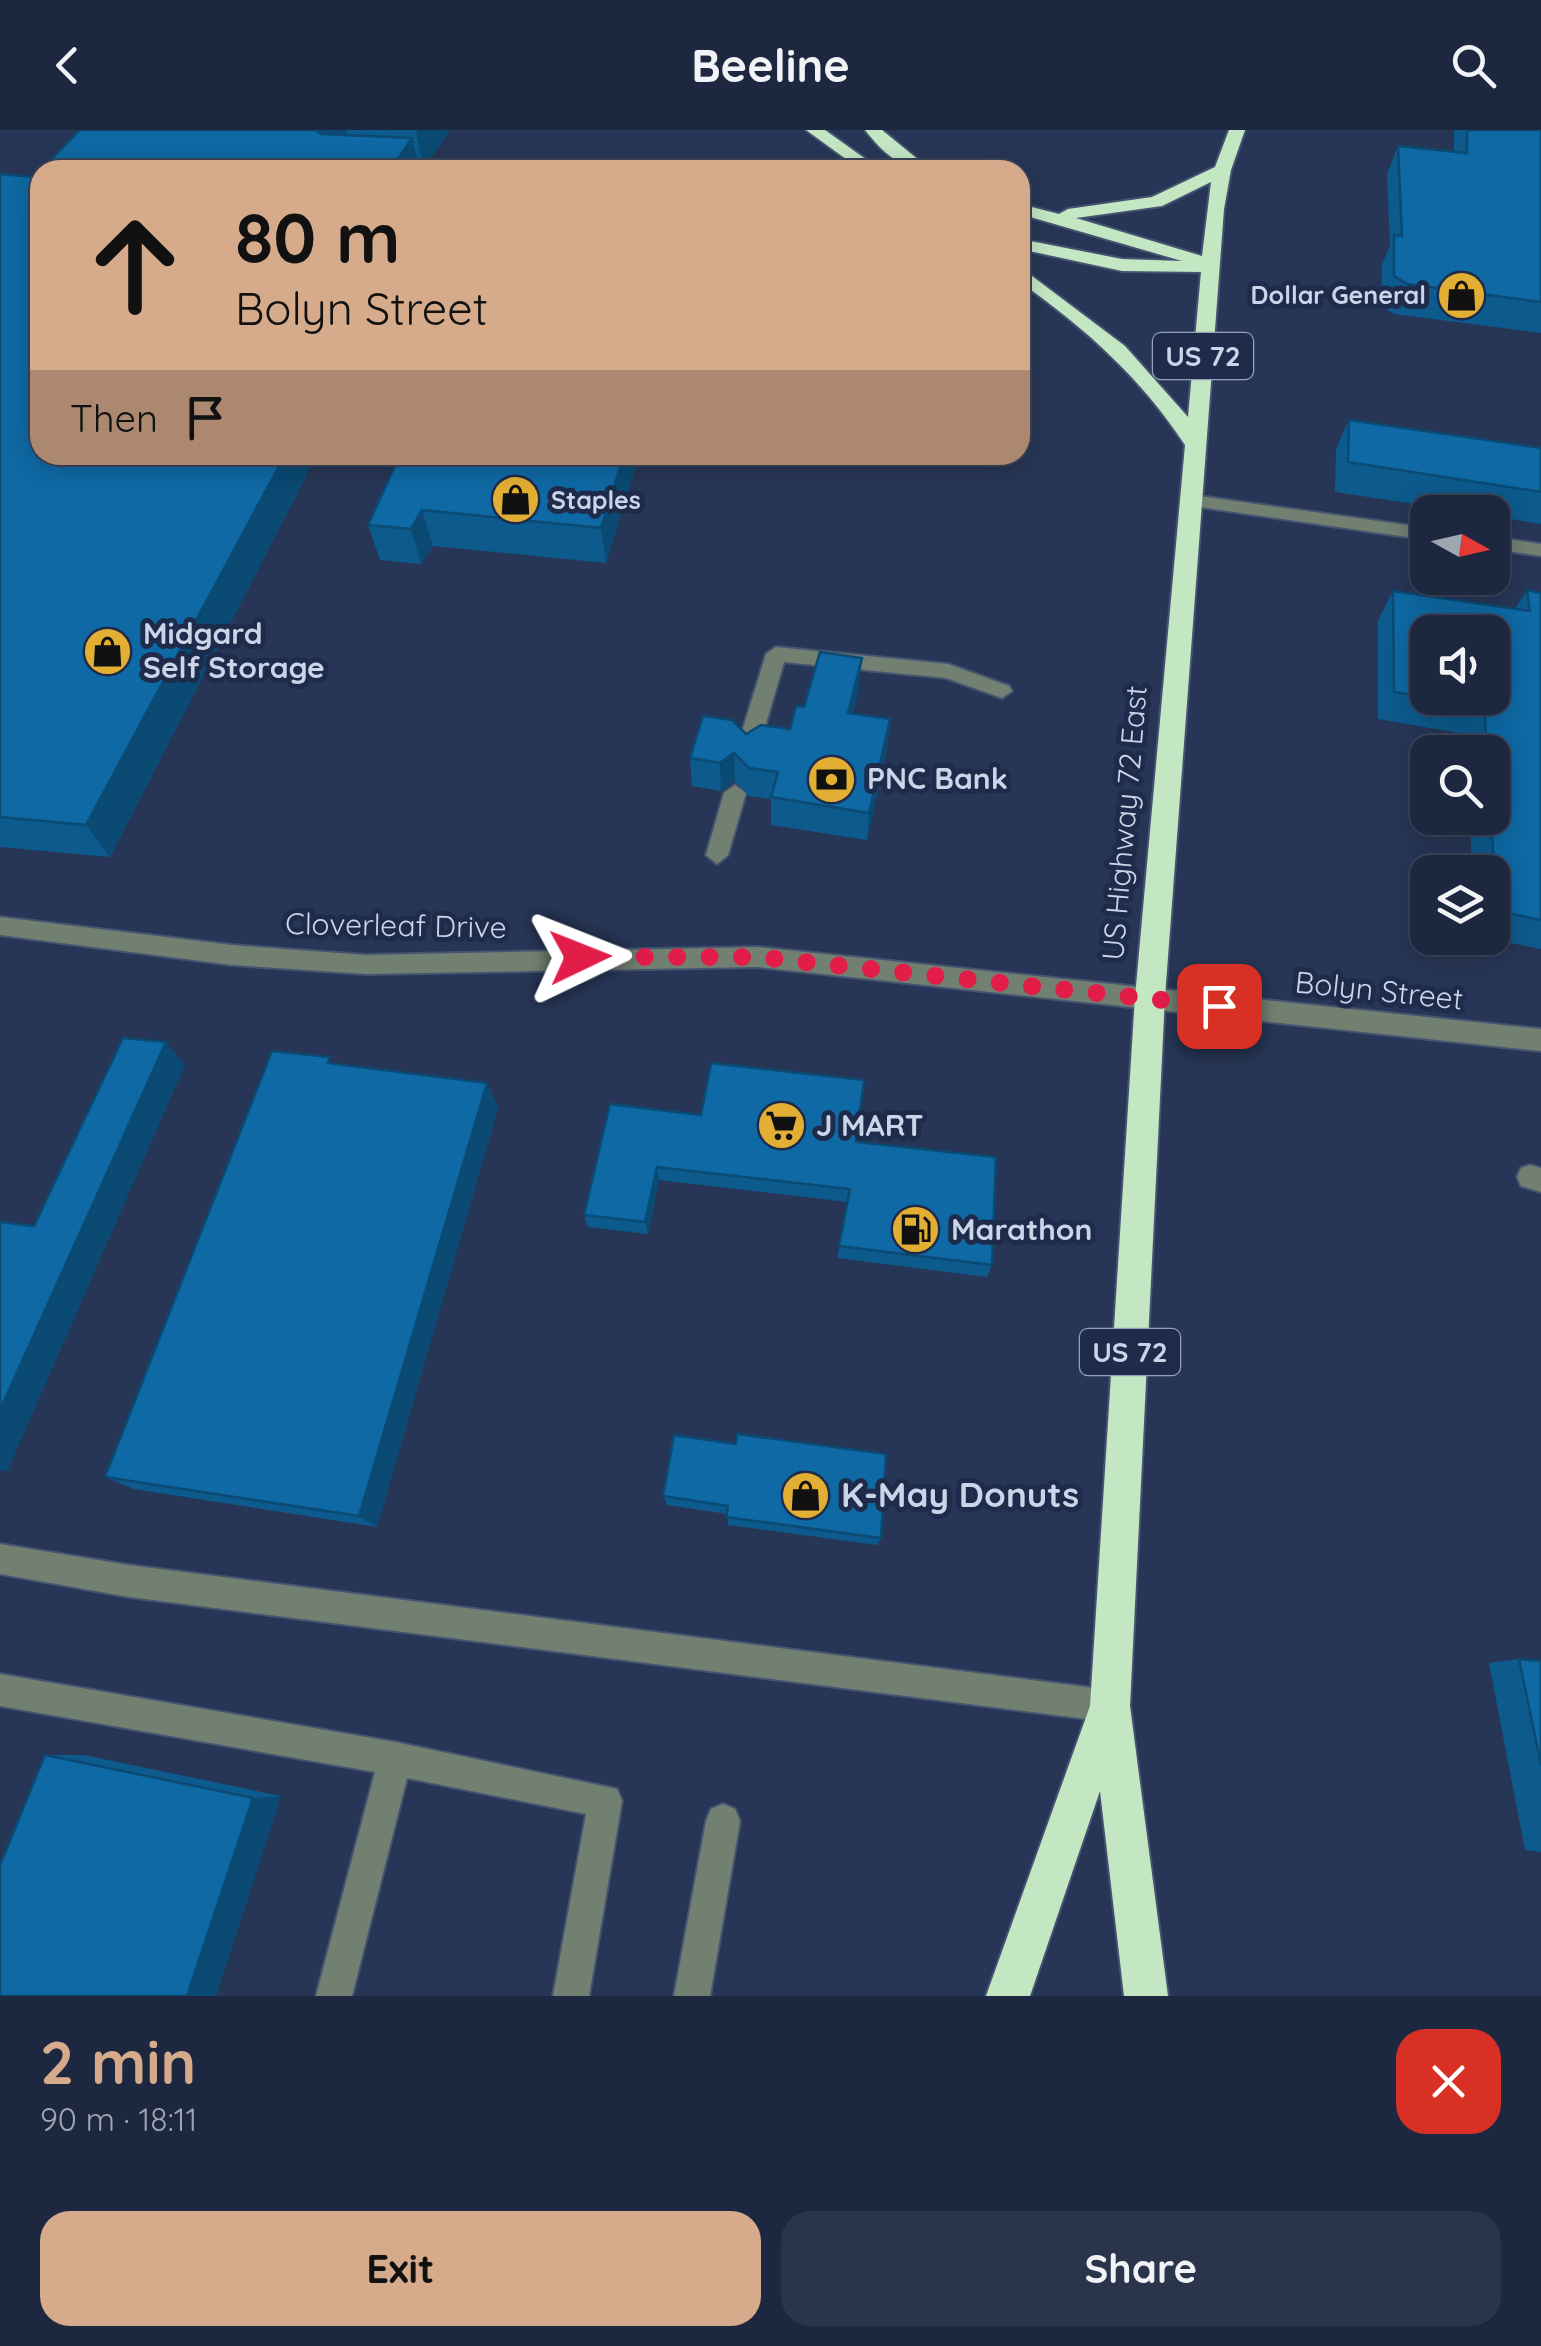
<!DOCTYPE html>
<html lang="en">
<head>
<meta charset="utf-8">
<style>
  body { margin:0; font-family:Quicksand,sans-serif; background:#2a344b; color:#f1f3f6; height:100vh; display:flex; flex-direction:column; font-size:38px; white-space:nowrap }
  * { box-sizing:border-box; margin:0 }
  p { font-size:32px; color:#a0a6b1 }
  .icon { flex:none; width:55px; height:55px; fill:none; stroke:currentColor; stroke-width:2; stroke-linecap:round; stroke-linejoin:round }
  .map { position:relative; height:1866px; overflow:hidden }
  .drawer { display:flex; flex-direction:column; background:#1d2840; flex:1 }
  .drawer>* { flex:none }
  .banner { position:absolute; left:30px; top:30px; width:1000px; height:305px; border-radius:30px; box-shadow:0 5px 25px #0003,0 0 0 2px #3b4459; background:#d6ab8b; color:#111; overflow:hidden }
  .needle { width:65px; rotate:98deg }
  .tools { position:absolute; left:1410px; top:365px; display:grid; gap:20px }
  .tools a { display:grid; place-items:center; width:100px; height:100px; border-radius:20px; background:#1d2840; box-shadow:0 5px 25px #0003,0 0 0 2px #3b4459; font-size:50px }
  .pin { position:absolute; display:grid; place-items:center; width:85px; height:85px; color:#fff; margin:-42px; border-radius:20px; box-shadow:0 5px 15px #0006 }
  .me { position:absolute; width:110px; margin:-55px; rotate:88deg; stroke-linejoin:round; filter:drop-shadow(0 0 8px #0008) }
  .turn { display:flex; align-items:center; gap:35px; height:210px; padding:0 40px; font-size:45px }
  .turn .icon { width:130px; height:130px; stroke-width:2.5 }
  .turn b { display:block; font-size:70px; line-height:85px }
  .then { display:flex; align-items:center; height:95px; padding:0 40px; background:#0003; gap:20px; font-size:38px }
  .round { display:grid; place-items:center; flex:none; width:105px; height:105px; border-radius:30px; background:#2a344b }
  .summary { display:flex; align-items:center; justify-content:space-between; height:170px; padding:0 40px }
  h1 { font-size:60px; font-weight:700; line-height:75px; color:#d6ab8b }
  .action { display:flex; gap:20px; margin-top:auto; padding:20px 40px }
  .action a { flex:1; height:115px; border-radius:30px; background:#d6ab8b; color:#111; font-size:40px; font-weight:700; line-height:115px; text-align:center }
  .action a+a { background:#2a344b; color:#f1f3f6 }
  header { display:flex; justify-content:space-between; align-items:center; height:130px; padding:0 40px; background:#1d2840; font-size:45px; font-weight:700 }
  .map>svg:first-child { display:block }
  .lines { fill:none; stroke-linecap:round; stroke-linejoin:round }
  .minor-casing { stroke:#455370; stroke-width:4 }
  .highway-casing { stroke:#455370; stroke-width:4 }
  .minor { fill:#728072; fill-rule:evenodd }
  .highway { fill:#c3e6c3; fill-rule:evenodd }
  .wall { fill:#0d5a8d }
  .shaded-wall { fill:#0a4a73 }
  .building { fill:#0f69a4; stroke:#0a4a73; stroke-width:2.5 }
  .route { stroke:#e11d48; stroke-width:18; stroke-dasharray:0 32.4 }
  .labels { text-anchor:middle; stroke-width:10; stroke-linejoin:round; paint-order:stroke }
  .far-poi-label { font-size:25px; font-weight:bold; fill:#cbd5e9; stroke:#1e2b4a; text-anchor:end }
  .shield { fill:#1e2b4a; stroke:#97a2b9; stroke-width:2.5 }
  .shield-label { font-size:28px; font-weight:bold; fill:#cbd5e9 }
  .poi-label { font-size:30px; font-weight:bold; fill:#cbd5e9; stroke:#1e2b4a; text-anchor:start }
  .street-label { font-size:30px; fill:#cbd5e9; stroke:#1e2b4a }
  .near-poi-label { font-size:35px; font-weight:bold; fill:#cbd5e9; stroke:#1e2b4a; text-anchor:start }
</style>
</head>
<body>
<header><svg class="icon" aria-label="back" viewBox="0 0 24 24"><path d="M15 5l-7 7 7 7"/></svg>Beeline<svg class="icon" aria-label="search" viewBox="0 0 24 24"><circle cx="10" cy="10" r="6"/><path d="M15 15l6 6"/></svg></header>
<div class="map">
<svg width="1541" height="1866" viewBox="0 0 1541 1866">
  <rect width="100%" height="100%" fill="#273656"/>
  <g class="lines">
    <defs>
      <path id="minor" d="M 1192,365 L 1428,398 L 1428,410 L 1186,375 L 1183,371 Z
        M 1492,407 L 1541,414 L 1541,426 L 1492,419 Z
        M 776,517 L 948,534 L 1009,556 L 1012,561 L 1002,568 L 946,548 L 784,532 L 758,621 L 747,629 L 736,621 L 766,524 Z
        M 735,655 L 746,663 L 728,725 L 717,734 L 706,725 L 724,663 Z
        M 0,787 L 232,815 L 366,825 L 758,817 L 1541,899 L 1541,921 L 758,837 L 366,844 L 232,835 L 0,805 Z
        M 1530,1035 L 1541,1038 L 1541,1062 L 1521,1056 L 1517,1047 L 1521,1038 Z
        M 0,1414 L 129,1435 L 1110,1560 L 1122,1564 L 1126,1576 L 1122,1588 L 1110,1592 L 129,1467 L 0,1444 Z
        M 0,1544 L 395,1612 L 617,1659 L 622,1671 L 589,1866 L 553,1866 L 586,1684 L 407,1648 L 352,1866 L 316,1866 L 375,1642 L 0,1576 Z
        M 723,1674 L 735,1679 L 740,1691 L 710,1866 L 674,1866 L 706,1691 L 711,1679 Z"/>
      <path id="highway" d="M 806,0 L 825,0 L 881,40 L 861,40 Z
        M 865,0 L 882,0 L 931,40 C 901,40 883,23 865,0 Z
        M 1229,0 L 1245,0 L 1231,40 L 1224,79 L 1165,867 L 1130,1576 L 1168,1866 L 1124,1866 L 1100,1661 L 1030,1866 L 986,1866 L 1090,1576 L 1135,867 L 1185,315 C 1141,248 1085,198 1020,152 L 1020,137 L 1125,216 L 1188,287 L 1201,142 L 1122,141 L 1020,119 L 1020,109 L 1122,129 L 1182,131 L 1020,84 L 1020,74 L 1059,84 L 1068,79 L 1152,67 L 1215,37 ZM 1211,52 L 1202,126 L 1076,88 L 1162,76 Z"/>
    </defs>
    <use href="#minor" class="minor-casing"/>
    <use href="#highway" class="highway-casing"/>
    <use href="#minor" class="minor"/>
    <use href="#highway" class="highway"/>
  </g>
  <path class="wall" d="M 80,0 L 450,0 L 426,35 L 41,40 Z
    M 1454,0 L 1541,0 L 1541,203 L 1394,184 L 1381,176 L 1382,134 L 1390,116 L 1387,44 L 1398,16 L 1454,22 Z
    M 0,44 L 40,325 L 317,325 L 110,727 L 0,717 Z
    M 1349,290 L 1541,318 L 1541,394 L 1492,386 L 1492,382 L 1469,382 L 1335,362 L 1336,319 Z
    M 400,325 L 639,325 L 606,433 L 433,416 L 421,434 L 380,430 L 368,395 Z
    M 1527,460 L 1541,463 L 1541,819 L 1486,808 L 1492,808 L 1492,742 L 1472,742 L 1470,688 L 1492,688 L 1492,622 L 1466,622 L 1465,604 L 1378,589 L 1378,490 L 1393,461 L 1515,479 Z
    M 859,557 L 853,583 L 890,589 L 887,618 L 867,710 L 771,695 L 771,669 L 749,666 L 735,651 L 721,661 L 692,656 L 690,628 L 746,604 L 790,599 L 804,577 Z
    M 335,934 L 487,953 L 498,978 L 377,1397 L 134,1359 L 105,1347 Z
    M 610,974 L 856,1012 L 992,1135 L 987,1147 L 837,1128 L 848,1072 L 659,1050 L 648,1104 L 588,1097 L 584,1085 Z
    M 674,1305 L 881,1408 L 877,1415 L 728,1395 L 727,1384 L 667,1375 L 663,1366 Z
    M 1519,1529 L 1541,1531 L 1541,1722 L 1525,1720 L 1489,1533 Z
    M 45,1625 L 84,1625 L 281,1666 L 216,1866 L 0,1866 Z"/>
  <path class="shaded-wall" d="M 316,0 L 346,0 L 347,3 L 326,35 Z
    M 418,0 L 450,0 L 424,38 L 416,3 Z
    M 412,8 L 420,40 L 396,32 Z
    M 285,325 L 317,325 L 110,727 L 86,695 Z
    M 624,325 L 639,325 L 606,433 L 601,398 Z
    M 422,380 L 433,416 L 421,434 L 411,399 Z
    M 862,528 L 859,557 L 846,611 L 848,583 Z
    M 890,589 L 887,618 L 867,710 L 869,683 Z
    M 734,623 L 735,651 L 721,661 L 720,633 Z
    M 166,912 L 185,935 L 7,1342 L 0,1340 L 0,1280 Z
    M 487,953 L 498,978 L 377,1397 L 359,1386 Z
    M 657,1037 L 659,1050 L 648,1104 L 645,1092 Z
    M 281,1666 L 216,1866 L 187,1866 L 253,1668 Z"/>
  <path class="building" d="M 80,0 L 316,0 L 321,4 L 412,8 L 396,32 L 490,40 L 41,40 Z
    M 1467,0 L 1541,0 L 1541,172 L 1407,154 L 1394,146 L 1394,105 L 1402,106 L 1398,16 L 1467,23 Z
    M 40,42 L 40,325 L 285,325 L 86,695 L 0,687 L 0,44 L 35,47 Z
    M 1349,290 L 1541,318 L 1541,362 L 1348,332 Z
    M 400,325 L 624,325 L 601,398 L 422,380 L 411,399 L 368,395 Z
    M 1527,460 L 1541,463 L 1541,790 L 1497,781 L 1491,688 L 1492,688 L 1492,622 L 1487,622 L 1484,576 L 1430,568 L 1492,568 L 1492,502 L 1428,502 L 1428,567 L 1394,562 L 1393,461 L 1530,481 Z
    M 820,522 L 862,528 L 848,583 L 890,589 L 869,683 L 771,667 L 778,642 L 749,638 L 734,623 L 720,633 L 690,628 L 703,586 L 732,590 L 746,604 L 761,595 L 790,599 L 796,576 L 804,577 Z
    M 123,908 L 166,912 L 0,1280 L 0,1092 L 34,1096 Z
    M 272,921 L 330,927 L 328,933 L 487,953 L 359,1386 L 105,1347 Z
    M 711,933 L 864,950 L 856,1012 L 996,1027 L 992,1135 L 839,1116 L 850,1059 L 657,1037 L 645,1092 L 584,1085 L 610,974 L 701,985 Z
    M 737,1304 L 886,1324 L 881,1408 L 726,1387 L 728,1376 L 663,1366 L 674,1305 L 736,1314 Z
    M 1519,1529 L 1541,1531 L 1541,1635 Z
    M 45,1625 L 253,1668 L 187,1866 L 0,1866 L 0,1735 Z"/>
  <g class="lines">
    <path class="route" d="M 580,827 L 758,827 L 1219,876"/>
  </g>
  <defs>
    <symbol id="shop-disc" viewBox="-11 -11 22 22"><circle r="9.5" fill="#e2af34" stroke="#1e2b4a"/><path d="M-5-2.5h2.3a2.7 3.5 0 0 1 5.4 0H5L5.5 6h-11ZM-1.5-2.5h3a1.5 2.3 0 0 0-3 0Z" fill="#111"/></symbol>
    <symbol id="bank-disc" viewBox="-11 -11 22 22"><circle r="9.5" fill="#e2af34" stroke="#1e2b4a"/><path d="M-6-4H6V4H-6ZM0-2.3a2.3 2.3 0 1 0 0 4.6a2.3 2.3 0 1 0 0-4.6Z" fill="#111"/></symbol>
    <symbol id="supermarket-disc" viewBox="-11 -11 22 22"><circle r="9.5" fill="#e2af34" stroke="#1e2b4a"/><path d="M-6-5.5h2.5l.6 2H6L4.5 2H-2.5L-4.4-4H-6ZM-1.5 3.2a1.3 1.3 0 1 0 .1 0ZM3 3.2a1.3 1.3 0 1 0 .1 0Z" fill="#111"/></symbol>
    <symbol id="fuel-disc" viewBox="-11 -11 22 22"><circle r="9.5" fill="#e2af34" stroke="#1e2b4a"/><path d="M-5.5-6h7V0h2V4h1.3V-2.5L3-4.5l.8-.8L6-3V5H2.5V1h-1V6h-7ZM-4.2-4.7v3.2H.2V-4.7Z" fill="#111"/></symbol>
  </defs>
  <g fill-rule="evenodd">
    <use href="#shop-disc" x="1434" y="138" width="55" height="55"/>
    <use href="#shop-disc" x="488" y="342" width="55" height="55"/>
    <use href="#shop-disc" x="80" y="494" width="55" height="55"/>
    <use href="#bank-disc" x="804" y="622" width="55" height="55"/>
    <use href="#supermarket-disc" x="754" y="968" width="55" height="55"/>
    <use href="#fuel-disc" x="888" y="1072" width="55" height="55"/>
    <use href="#shop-disc" x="778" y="1338" width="55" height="55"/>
  </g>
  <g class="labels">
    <g class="far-poi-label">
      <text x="1426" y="174">Dollar General</text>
      <text x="551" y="379" text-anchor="start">Staples</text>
    </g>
    <g class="shield">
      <rect x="1153" y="203" width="100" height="46" rx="8"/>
      <rect x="1080" y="1199" width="100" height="46" rx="8"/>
    </g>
    <g class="shield-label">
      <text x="1203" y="236">US 72</text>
      <text x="1130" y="1232">US 72</text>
    </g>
    <g class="poi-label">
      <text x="143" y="514">Midgard<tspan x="143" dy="34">Self Storage</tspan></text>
      <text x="867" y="659">PNC Bank</text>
      <text x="816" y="1006">J MART</text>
      <text x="951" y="1110">Marathon</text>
    </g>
    <g class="street-label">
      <text transform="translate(1125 693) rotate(-85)" y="10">US Highway 72 East</text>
      <text transform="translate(396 796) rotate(1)" y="10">Cloverleaf Drive</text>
      <text transform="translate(1379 861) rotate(6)" y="10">Bolyn Street</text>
    </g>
    <g class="near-poi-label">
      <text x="841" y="1377">K-May Donuts</text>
    </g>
  </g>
</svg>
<div class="tools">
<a><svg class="needle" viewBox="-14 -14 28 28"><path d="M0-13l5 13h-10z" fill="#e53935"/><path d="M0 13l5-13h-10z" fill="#a0a6b1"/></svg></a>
<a><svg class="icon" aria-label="sound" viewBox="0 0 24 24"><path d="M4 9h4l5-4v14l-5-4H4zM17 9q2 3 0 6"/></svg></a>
<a><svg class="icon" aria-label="search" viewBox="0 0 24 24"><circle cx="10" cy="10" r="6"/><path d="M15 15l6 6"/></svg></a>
<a><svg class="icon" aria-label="layers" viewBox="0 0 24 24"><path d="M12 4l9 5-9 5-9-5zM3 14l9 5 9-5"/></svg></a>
</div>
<div class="pin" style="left:1219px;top:876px;background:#d93025"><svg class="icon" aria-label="arrive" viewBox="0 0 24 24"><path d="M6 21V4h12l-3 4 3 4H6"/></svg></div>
<svg class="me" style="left:580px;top:827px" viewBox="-20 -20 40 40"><path d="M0-17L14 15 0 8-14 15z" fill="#e11d48" stroke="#fff" stroke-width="4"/></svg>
<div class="banner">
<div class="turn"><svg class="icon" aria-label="ahead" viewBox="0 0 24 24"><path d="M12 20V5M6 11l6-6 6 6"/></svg><div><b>80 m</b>Bolyn Street</div></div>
<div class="then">Then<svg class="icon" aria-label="arrive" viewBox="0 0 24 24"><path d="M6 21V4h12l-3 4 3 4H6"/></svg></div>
</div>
</div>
<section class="drawer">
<div class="summary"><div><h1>2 min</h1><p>90 m · 18:11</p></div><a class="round" style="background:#d93025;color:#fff"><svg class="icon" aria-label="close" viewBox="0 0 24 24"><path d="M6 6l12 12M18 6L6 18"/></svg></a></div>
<div class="action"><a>Exit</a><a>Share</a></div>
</section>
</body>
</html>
